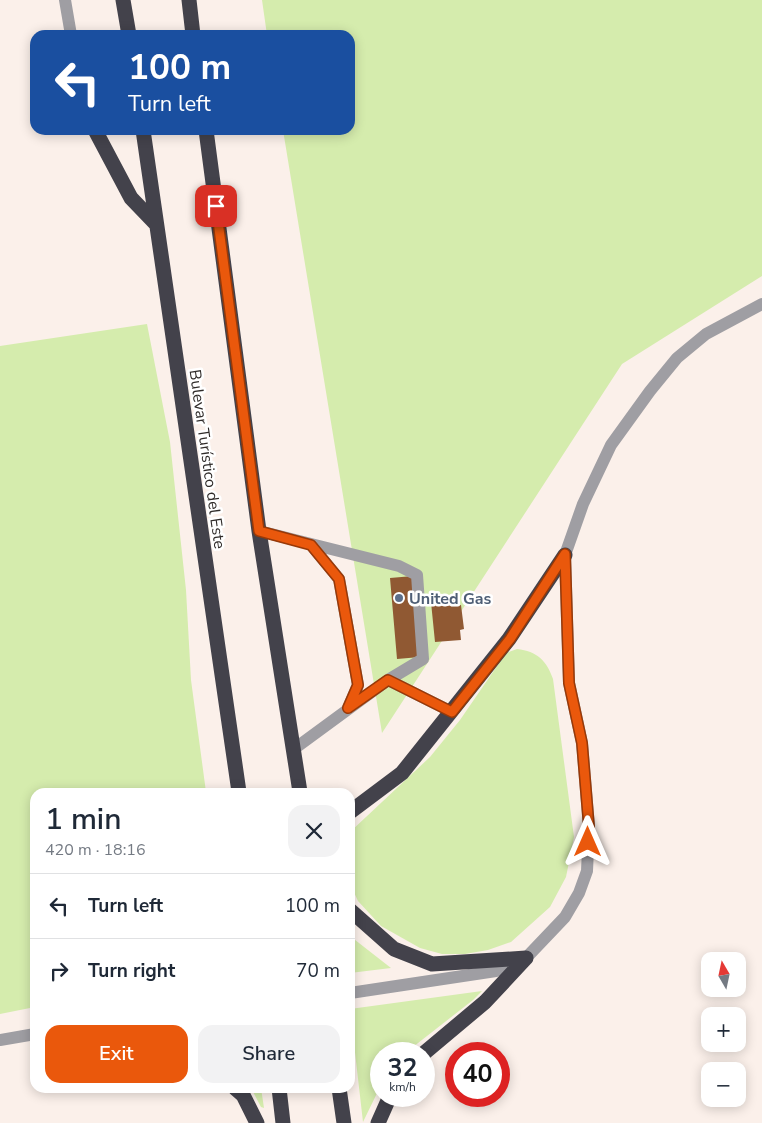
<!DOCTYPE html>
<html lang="en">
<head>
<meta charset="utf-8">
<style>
  body { margin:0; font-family:"Nunito Sans",sans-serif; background:#f2f2f3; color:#1f2937; height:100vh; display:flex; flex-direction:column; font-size:19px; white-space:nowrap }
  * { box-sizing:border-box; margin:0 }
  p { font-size:16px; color:#747a83 }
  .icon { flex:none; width:28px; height:28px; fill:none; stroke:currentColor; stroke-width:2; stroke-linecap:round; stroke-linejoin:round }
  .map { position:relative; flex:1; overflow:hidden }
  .side { position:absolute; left:30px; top:788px; width:325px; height:305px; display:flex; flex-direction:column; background:#fff; border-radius:15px; box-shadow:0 2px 12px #0003 }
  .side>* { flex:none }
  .top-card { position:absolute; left:30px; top:30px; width:325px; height:105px; border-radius:15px; box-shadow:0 2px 12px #0003; background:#1a4fa0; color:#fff; overflow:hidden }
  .needle { width:32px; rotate:351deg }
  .fabs { position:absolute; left:701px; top:952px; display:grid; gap:10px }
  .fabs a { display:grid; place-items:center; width:45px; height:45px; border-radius:10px; background:#fff; box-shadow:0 2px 12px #0003; font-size:25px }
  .speed { position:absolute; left:370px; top:1042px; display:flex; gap:10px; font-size:25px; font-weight:700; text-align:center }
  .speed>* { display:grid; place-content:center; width:65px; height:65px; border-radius:50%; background:#fff; box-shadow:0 2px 12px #0003; line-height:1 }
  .speed small { font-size:12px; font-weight:400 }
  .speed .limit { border:8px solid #d22; background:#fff; color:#111 }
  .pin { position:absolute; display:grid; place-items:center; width:42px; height:42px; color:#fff; margin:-21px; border-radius:10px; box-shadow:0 2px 8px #0006 }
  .me { position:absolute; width:55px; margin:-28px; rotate:0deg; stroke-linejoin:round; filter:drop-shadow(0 0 4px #0008) }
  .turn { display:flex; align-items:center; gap:18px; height:105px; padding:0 15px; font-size:22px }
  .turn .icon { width:65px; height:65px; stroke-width:2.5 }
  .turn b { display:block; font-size:35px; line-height:42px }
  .round { display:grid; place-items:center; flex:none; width:52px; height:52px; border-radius:15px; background:#f2f2f3 }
  .headline { display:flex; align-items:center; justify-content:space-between; height:85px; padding:0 15px }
  h1 { font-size:30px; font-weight:600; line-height:38px }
  .action { display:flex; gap:10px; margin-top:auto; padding:10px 15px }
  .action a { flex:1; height:58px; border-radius:15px; background:#ea580c; color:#fff; font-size:20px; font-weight:600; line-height:58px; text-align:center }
  .action a+a { background:#f2f2f3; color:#1f2937 }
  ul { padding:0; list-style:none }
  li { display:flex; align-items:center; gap:15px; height:65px; padding:0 15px; border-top:1px solid #e0e1e3 }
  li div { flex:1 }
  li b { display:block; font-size:19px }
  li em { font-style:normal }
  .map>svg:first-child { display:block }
  .green { fill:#d5ecad }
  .building { fill:#905933 }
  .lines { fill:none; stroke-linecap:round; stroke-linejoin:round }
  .minor { stroke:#9f9ea3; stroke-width:12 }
  .highway { stroke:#43424b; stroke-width:15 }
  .route-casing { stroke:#983908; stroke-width:12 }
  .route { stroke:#ea580c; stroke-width:9 }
  .service-dot { fill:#5c6f8a; stroke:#fff; stroke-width:2 }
  .labels { text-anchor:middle; stroke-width:5; stroke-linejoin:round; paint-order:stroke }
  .street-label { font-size:16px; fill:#302c2a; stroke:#fff }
  .service-label { font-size:16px; font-weight:bold; fill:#4e5e75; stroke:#fff; text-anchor:start }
</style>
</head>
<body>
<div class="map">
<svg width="762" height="1123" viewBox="0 0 762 1123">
  <rect width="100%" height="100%" fill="#fbf0ea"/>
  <path class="green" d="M 262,0 L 762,0 L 762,276 L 622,364 L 382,733 L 283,130 L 350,130 L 350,35 L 267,35 Z
    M 147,324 L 170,442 L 186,590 L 191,680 L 206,792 L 35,792 L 35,1007 L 0,1014 L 0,346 Z
    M 517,649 C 537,651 547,661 553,679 L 574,837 L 566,877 L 550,907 L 511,942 L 488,950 L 465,954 L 442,954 L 420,948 L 381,926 L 358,901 L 350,884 L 350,832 L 430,757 L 460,720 L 506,653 Z
    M 350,936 L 391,968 L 350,973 Z
    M 482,991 L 473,1000 L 404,1054 L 381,1054 L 381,1085 L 363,1122 L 350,1009 Z
    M 251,1088 L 261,1088 L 264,1108 L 261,1107 Z"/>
  <path class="building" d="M 413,576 L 420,657 L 397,659 L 390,578 Z
    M 456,599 L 457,606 L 461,605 L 464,629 L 460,630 L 461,640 L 435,642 L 431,602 Z"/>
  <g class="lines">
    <path class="minor" d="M 65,0 L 71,35
      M 259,531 L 399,566 L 417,575 L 423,659 L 388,680 L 294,749
      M 311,545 L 339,579 L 358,685 L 348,708
      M 388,680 L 452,712
      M 350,993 L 496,971 L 526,958 L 565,917 L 579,893 L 587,871 L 589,827 L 582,743 L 569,683 L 565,555 L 583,504 L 611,445 L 650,391 L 677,358 L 706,334 L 762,304
      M 0,1040 L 35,1034"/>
    <path class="highway" d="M 123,0 L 129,35
      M 189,0 L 193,35
      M 95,130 L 131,198 L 156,224
      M 143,130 L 239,792
      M 206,130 L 259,531 L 300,792
      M 350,812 L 402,773 L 509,639 L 565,555
      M 350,910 L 394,949 L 432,964 L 526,958
      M 423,1054 L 485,1002 L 526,958
      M 235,1088 L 243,1095 L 257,1123
      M 279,1088 L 283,1123
      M 339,1088 L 344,1123
      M 378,1123 L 390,1096"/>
  </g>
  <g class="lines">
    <defs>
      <path id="route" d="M 216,206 L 259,531 L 311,545 L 339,579 L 358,685 L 348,708 L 388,680 L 452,712 L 510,639 L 565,554 L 569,683 L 582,743 L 589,827 L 588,842"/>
    </defs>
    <use href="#route" class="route-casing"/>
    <use href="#route" class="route"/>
  </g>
  <circle class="service-dot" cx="399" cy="598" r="5"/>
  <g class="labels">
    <g class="street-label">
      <text transform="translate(208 459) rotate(82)" y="6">Bulevar Turístico del Este</text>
    </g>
    <g class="service-label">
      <text x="409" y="604">United Gas</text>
    </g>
  </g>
</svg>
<div class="fabs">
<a><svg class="needle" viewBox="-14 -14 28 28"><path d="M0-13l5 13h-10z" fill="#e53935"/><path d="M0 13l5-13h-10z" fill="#747a83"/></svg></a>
<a>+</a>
<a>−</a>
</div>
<div class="speed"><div>32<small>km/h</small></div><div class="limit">40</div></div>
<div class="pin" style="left:216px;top:206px;background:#d93025"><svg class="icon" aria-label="arrive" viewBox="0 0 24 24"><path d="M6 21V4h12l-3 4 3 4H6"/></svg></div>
<svg class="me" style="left:588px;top:842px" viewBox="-20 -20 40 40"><path d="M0-17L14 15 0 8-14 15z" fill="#ea580c" stroke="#fff" stroke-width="4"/></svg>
<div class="top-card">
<div class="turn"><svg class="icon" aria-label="left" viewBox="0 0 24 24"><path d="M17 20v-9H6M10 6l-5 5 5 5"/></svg><div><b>100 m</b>Turn left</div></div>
</div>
<section class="side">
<div class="headline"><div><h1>1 min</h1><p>420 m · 18:16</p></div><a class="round"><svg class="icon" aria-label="close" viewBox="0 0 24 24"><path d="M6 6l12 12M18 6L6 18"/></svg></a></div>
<ul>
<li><svg class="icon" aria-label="left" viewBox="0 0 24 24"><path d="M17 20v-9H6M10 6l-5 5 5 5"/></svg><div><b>Turn left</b></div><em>100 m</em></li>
<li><svg class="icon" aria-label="right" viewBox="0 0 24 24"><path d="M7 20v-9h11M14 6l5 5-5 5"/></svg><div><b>Turn right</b></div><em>70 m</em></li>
</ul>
<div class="action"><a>Exit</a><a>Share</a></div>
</section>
</div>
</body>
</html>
